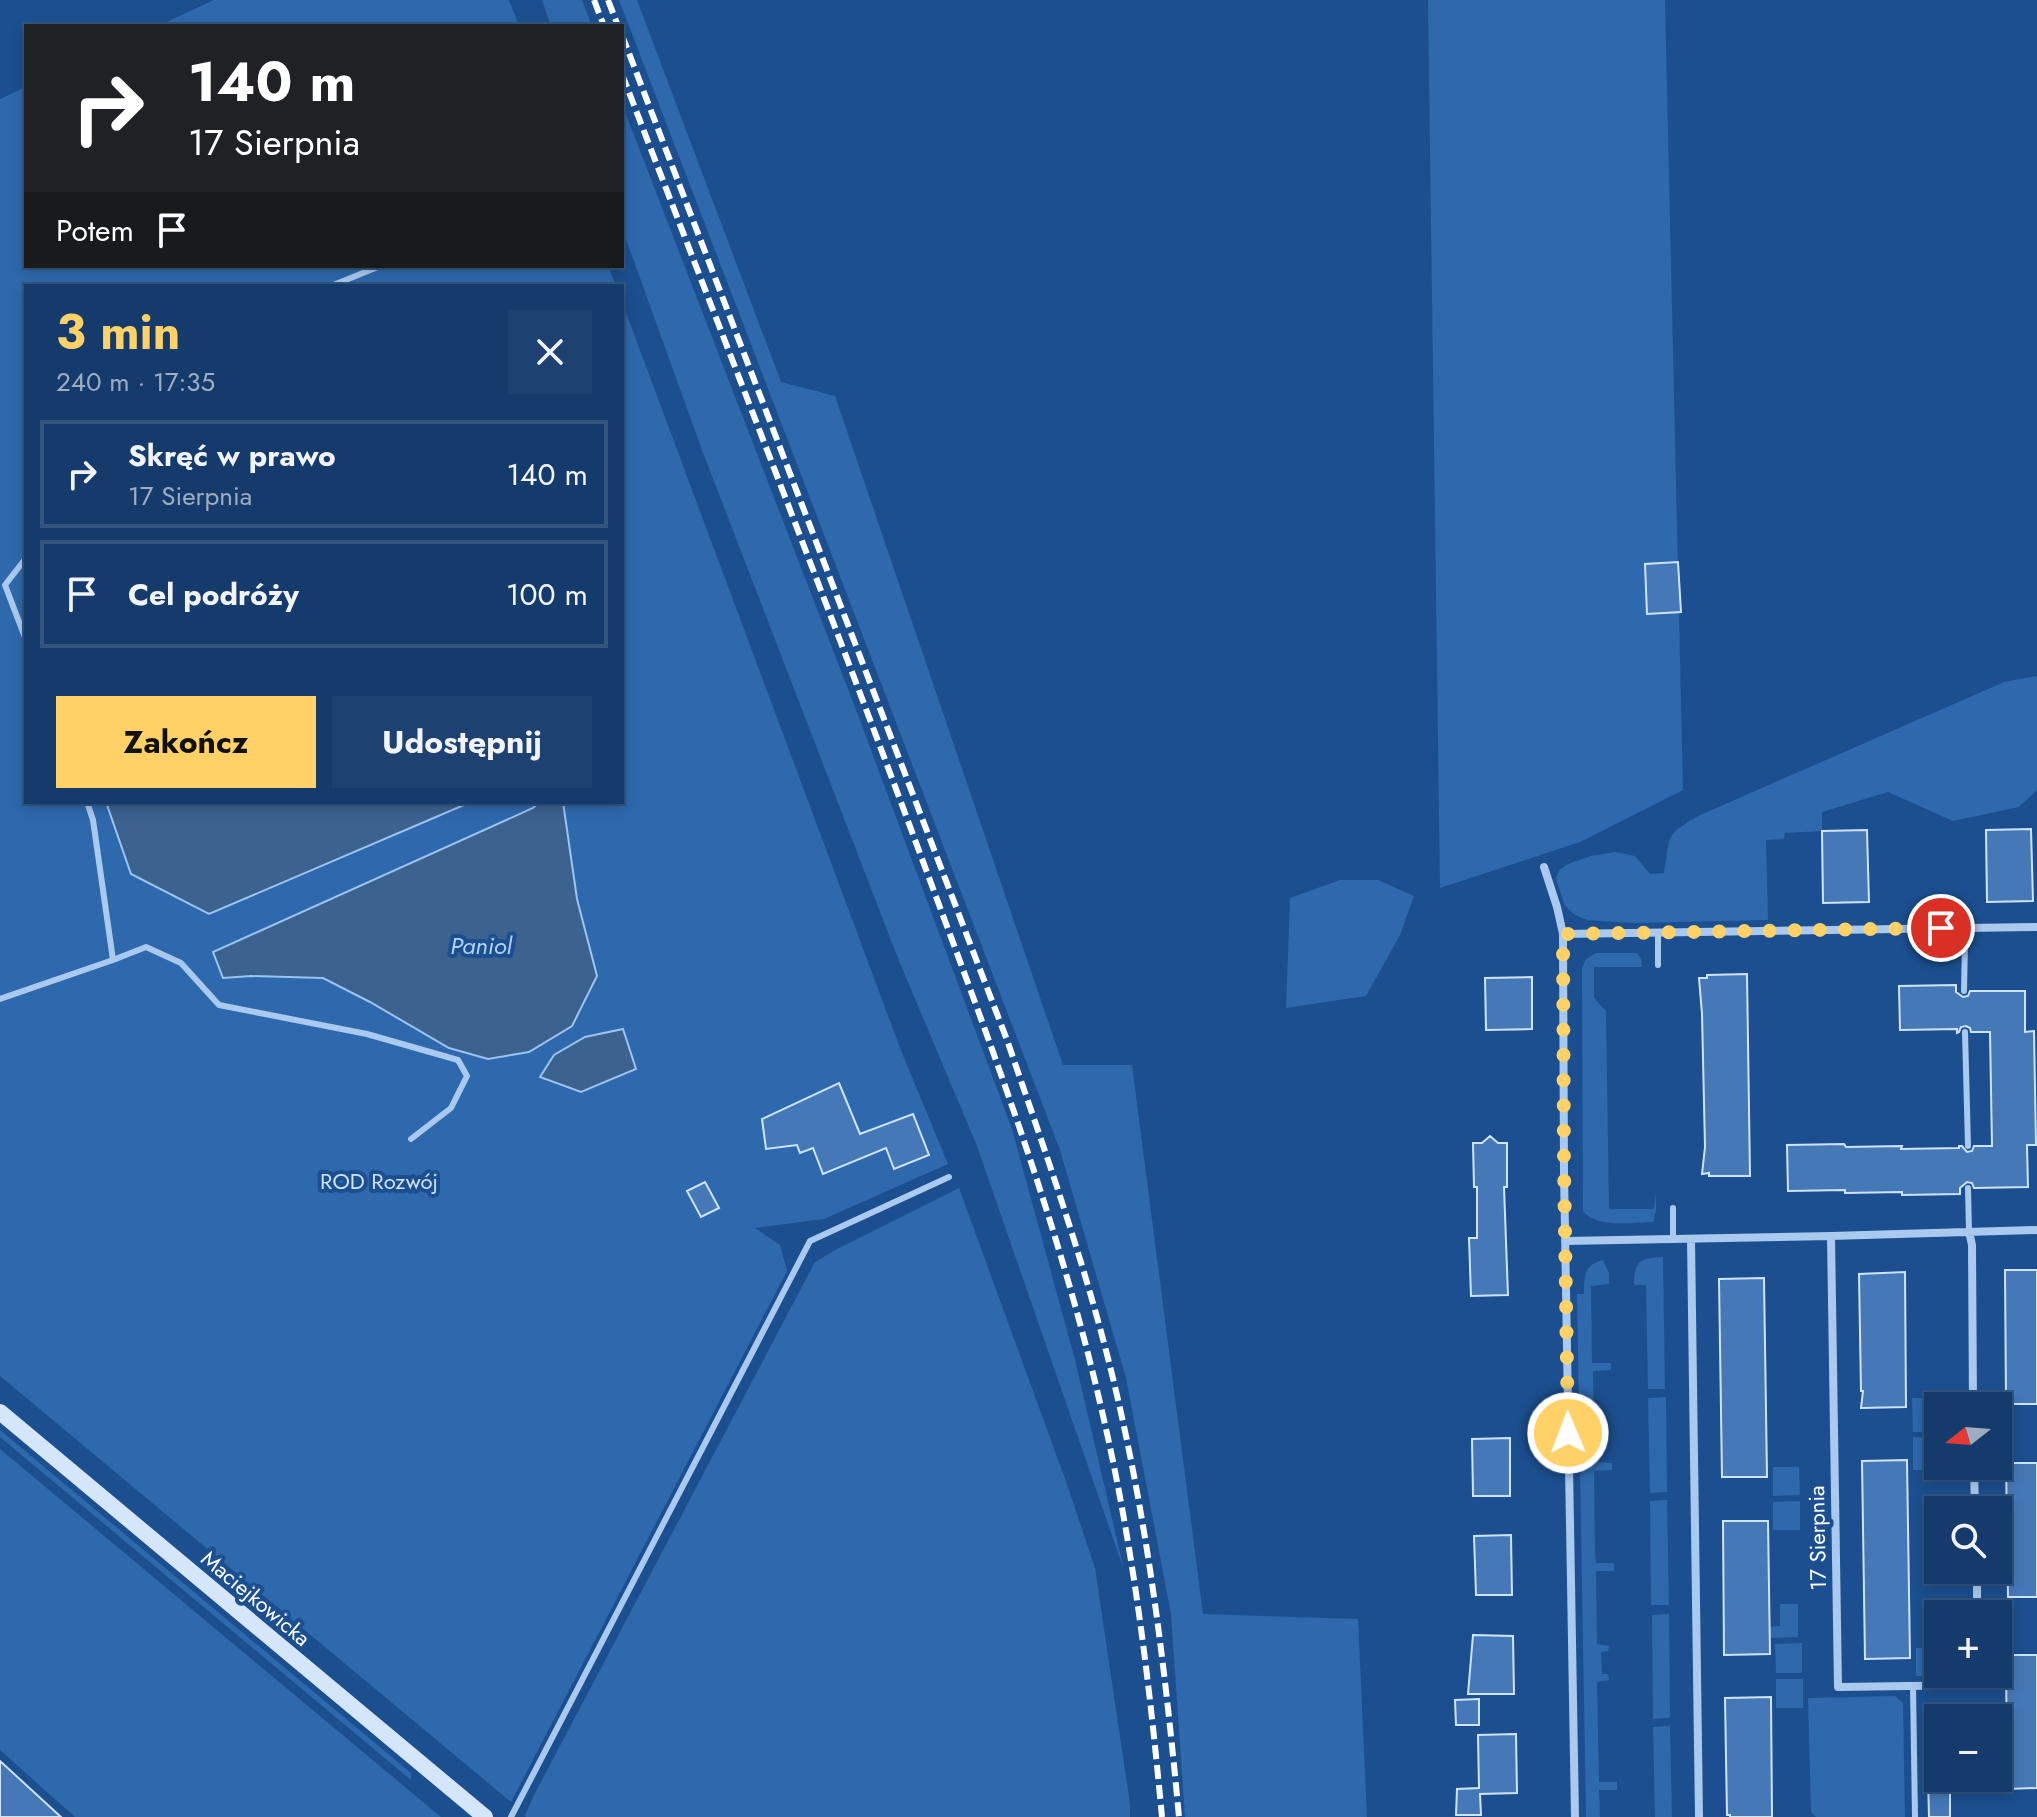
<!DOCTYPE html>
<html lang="pl">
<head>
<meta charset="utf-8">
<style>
  body { margin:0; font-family:Jost,sans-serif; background:#1d4271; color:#f1f3f6; height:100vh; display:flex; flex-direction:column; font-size:30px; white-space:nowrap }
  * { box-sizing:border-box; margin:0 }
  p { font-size:26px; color:#9dadc1 }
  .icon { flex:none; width:44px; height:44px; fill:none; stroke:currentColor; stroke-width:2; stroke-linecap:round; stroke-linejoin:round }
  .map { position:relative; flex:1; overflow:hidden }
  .side { position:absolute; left:24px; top:284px; width:600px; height:520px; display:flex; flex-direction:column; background:#143b6b; border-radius:0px; box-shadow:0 4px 12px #0003,0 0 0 2px #33557e }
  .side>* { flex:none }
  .banner { position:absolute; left:24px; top:24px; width:600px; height:244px; border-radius:0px; box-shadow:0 4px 12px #0003,0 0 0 2px #33557e; background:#202124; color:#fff; overflow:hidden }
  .needle { width:52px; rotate:253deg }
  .tools { position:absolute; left:1924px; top:1392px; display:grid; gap:16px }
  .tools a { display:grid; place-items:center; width:88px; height:88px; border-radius:0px; background:#143b6b; box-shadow:0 4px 12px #0003,0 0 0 2px #33557e; font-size:40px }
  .pin { position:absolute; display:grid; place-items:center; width:68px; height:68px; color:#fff; margin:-34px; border:4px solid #fff; border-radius:50%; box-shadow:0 2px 8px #0007 }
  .me { position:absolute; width:88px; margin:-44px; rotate:359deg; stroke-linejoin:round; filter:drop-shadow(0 0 6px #0008) }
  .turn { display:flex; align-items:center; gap:28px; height:168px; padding:0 32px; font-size:36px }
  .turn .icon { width:104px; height:104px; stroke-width:2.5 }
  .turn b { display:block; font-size:56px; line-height:68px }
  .then { display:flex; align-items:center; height:76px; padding:0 32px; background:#0003; gap:16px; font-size:30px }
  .round { display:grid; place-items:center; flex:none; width:84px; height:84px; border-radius:0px; background:#1d4271 }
  .overview { display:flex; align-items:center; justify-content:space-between; height:136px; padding:0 32px }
  h1 { font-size:48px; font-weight:700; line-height:60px; color:#ffd166 }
  .button { display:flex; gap:16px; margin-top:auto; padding:16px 32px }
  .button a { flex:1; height:92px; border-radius:0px; background:#ffd166; color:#111; font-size:32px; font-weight:700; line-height:92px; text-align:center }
  .button a+a { background:#1d4271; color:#f1f3f6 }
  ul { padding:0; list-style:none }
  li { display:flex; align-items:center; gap:24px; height:108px; margin:0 16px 12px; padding:0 16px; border:4px solid #33557e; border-radius:0px }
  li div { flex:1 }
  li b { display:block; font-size:30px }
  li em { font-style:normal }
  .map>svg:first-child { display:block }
  .green { fill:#2e69ad }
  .water { fill:#3c6290; stroke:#9cc4f0; stroke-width:2 }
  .building { fill:#4478b7; stroke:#cfe3fa; stroke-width:2 }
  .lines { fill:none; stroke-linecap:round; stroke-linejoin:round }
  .lane { stroke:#a9c9ee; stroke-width:6 }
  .street { stroke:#a9c9ee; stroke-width:8 }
  .secondary { stroke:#d6e6fa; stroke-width:16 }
  .rail { stroke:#fff; stroke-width:6; stroke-dasharray:14 6; stroke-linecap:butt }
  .route { stroke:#ffd166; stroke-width:14; stroke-dasharray:0 25.2 }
  .labels { text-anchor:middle; stroke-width:8; stroke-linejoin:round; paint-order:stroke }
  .park-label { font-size:22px; fill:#cfe3fa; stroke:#1b4f8f }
  .street-label { font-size:22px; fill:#fff; stroke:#1b4f8f }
  .water-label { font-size:24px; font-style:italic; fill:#b5d3f5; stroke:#1b4f8f }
</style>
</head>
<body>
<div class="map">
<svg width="2037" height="1817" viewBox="0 0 2037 1817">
  <rect width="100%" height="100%" fill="#1b4f8f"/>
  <path class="green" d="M 214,0 L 509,0 L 519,26 L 158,26 Z
    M 542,0 L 582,0 L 592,26 L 551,26 Z
    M 619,0 L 637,0 L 781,382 L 835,396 L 1063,1065 L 1132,1065 L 1203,1614 L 1358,1619 L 1367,1817 L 1185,1817 L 1171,1614 L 1126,1378 L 1060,1150 Z
    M 1428,0 L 1665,0 L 1683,790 L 1580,842 L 1440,888 Z
    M 26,87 L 26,266 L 608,266 L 616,286 L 26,286 L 26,802 L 622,802 L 622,302 L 902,1053 L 948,1164 L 824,1219 L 755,1228 L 780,1245 L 787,1271 L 511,1802 L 0,1376 L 0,99 Z
    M 622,104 L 858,715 L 1012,1129 L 1075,1360 L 1124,1570 L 977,1146 L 897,956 L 702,450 L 622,228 Z
    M 2037,676 L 2037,790 L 2019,807 L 1953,821 L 1888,792 L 1822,812 L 1822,831 L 1785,833 L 1784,839 L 1766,840 L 1768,920 L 1632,923 L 1587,920 L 1575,915 L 1565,906 L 1556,879 L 1559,870 L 1568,864 L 1591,856 L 1615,852 L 1635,856 L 1650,874 L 1664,873 C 1671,835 1663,837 1698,816 L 2004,682 Z
    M 1340,880 L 1378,880 L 1414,896 L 1400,935 L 1366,996 L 1286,1008 L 1290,898 Z
    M 1596,953 L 1637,953 L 1641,959 L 1642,967 L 1594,967 L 1594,998 L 1606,1011 L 1609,1209 L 1654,1209 L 1656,1191 L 1656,1211 L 1653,1222 C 1632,1222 1597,1229 1583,1211 L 1582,968 L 1586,959 Z
    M 959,1188 L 1068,1487 L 1095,1568 L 1130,1804 L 1130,1817 L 526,1817 L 525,1816 L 533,1797 L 815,1262 L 839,1248 Z
    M 1663,1257 L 1665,1389 L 1648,1389 L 1646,1285 L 1634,1285 C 1634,1261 1640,1258 1663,1257 Z
    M 1603,1260 L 1609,1273 L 1609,1284 L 1591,1286 L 1592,1363 L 1611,1363 L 1611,1370 L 1593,1371 L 1594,1462 L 1612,1463 L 1612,1470 L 1594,1471 L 1595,1553 L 1596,1563 L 1614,1563 L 1614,1571 L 1596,1571 L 1597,1644 L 1609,1646 L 1608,1651 L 1601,1652 L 1602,1674 L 1608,1674 L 1609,1680 L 1597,1682 L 1599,1782 L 1617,1782 L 1617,1790 L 1599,1790 L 1600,1817 L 1586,1817 L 1577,1294 L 1584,1294 C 1584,1276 1584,1265 1603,1260 Z
    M 1666,1397 L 1667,1492 L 1650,1493 L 1648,1398 Z
    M 1912,1398 L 1938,1398 L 1938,1432 L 1913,1432 Z
    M 0,1430 L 411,1773 L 411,1780 L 0,1437 Z
    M 1913,1437 L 1938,1438 L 1939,1470 L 1913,1470 Z
    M 0,1449 L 405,1787 L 441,1817 L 75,1817 L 0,1750 Z
    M 1773,1467 L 1799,1467 L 1800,1495 L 1773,1496 Z
    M 1667,1500 L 1669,1605 L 1651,1605 L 1650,1501 Z
    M 1800,1501 L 1800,1530 L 1773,1530 L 1773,1502 Z
    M 1780,1604 L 1798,1604 L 1798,1637 L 1770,1638 L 1770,1627 L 1780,1626 Z
    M 1669,1614 L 1670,1718 L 1653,1719 L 1652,1615 Z
    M 1802,1643 L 1802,1673 L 1776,1673 L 1775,1644 Z
    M 1938,1647 L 1938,1674 L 1942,1674 L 1942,1676 L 1916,1676 L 1916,1648 Z
    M 1776,1679 L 1803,1679 L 1803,1708 L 1776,1708 Z
    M 1895,1696 L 1903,1703 L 1905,1817 L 1816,1817 L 1811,1812 L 1808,1698 Z
    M 1670,1726 L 1672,1817 L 1655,1817 L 1653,1727 Z"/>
  <path class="water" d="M 106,802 L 471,802 L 209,914 L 131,874 Z
    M 539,802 L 563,802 L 577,899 L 597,976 L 572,1026 L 529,1052 L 488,1059 L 449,1048 L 370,1002 L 323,978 L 251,976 L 223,978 L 213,952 L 533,808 Z
    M 623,1029 L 636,1069 L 581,1092 L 540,1077 L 554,1055 L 585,1037 Z"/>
  <path class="building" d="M 1678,562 L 1681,612 L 1647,614 L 1645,564 Z
    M 2031,829 L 2033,901 L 1987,902 L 1986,830 Z
    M 1867,830 L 1869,902 L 1823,903 L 1822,831 Z
    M 1747,974 L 1750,1176 L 1709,1176 L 1709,1173 L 1702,1174 L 1705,1147 L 1702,1014 L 1699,978 L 1707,978 L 1707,975 Z
    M 1532,977 L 1532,1029 L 1486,1030 L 1485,978 Z
    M 1956,985 L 1956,992 L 1963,997 L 1968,996 L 1970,991 L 2025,991 L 2025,1032 L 2034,1031 L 2036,1145 L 2027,1145 L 2028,1187 L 1974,1188 L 1972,1183 L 1967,1182 L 1960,1188 L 1960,1194 L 1902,1195 L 1902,1192 L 1845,1193 L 1845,1190 L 1788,1191 L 1787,1145 L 1844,1144 L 1846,1147 L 1902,1146 L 1901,1149 L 1959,1148 L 1959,1146 L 1962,1146 L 1967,1152 L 1972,1151 L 1974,1146 L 1992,1146 L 1990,1032 L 1971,1032 L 1970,1028 L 1966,1026 L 1961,1027 L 1959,1032 L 1957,1033 L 1957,1029 L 1900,1030 L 1899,986 Z
    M 839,1083 L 860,1134 L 913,1114 L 929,1155 L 894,1169 L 886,1148 L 823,1174 L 813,1148 L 800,1153 L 797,1145 L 766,1149 L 762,1119 Z
    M 1490,1136 L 1498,1143 L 1507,1143 L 1507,1187 L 1504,1187 L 1508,1295 L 1471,1296 L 1469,1238 L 1477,1238 L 1477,1187 L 1474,1187 L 1473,1143 L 1482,1143 Z
    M 705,1182 L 719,1208 L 701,1217 L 687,1191 Z
    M 2005,1270 L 2037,1270 L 2037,1404 L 2006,1404 Z
    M 1905,1272 L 1906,1407 L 1861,1408 L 1863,1391 L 1861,1391 L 1859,1274 Z
    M 1764,1278 L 1767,1477 L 1722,1477 L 1719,1279 Z
    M 1510,1438 L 1510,1496 L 1473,1496 L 1472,1439 Z
    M 1907,1460 L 1910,1658 L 1865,1659 L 1862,1461 Z
    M 2006,1463 L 2037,1463 L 2037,1597 L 2008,1597 Z
    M 1723,1521 L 1768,1521 L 1770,1654 L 1724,1655 Z
    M 1511,1535 L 1512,1595 L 1476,1595 L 1474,1536 Z
    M 1473,1635 L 1513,1636 L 1514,1694 L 1468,1694 Z
    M 2006,1655 L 2037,1655 L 2037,1788 L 2007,1789 Z
    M 1771,1697 L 1772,1817 L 1730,1817 L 1730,1815 L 1727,1815 L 1725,1698 Z
    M 1479,1699 L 1479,1725 L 1456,1725 L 1455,1700 Z
    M 1516,1734 L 1517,1793 L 1480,1794 L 1481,1815 L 1456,1815 L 1457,1789 L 1479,1788 L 1478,1735 Z
    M 0,1761 L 61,1817 L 0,1817 Z
    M 1928,1778 L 1950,1778 L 1950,1817 L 1929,1817 Z"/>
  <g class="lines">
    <path class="lane" d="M 331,286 L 380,266
      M 26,558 L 5,585 L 26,640
      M 1963,927 L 1965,942 L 1964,991
      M 1658,933 L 1658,965
      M 113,960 L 146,947 L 181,963 L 219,1005 L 367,1034 L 458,1060 L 467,1076 L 451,1108 L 411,1139
      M 0,999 L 113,960 L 93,820 L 87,802
      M 1965,1032 L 1968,1146
      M 1968,1188 L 1969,1231
      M 1673,1208 L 1673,1239
      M 1913,1686 L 1915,1817
      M 511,1817 L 810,1241 L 949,1177"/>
    <path class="street" d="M 1544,867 L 1557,907 L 1563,934 L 1564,1172 L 1575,1817
      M 1563,934 L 2037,927
      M 1969,1231 L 1972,1245 L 1973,1406
      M 1831,1236 L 1838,1687 L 1979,1685 L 1978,1674
      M 1691,1239 L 1699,1817
      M 1565,1241 L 1831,1236 L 2037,1230
      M 1974,1466 L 1975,1510
      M 1977,1570 L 1977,1614"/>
    <path class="secondary" d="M 0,1412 L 485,1817"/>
    <path class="rail" d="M 594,0 L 604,26
      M 608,0 L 618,26
      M 622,35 L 1007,1040 C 1048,1160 1091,1280 1119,1404 C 1150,1540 1166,1678 1179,1817
      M 622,74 C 721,332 822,589 918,848 C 986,1032 1057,1216 1101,1407 C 1133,1543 1149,1679 1162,1817"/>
  </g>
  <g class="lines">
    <path class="route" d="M 1568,1433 L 1564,1165 L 1563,934 L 1941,928"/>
  </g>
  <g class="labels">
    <g class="park-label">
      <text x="379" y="1189">ROD Rozwój</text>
    </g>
    <g class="street-label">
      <text transform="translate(1817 1538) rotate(-91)" y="8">17 Sierpnia</text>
      <text transform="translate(256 1598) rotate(40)" y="8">Maciejkowicka</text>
    </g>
    <g class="water-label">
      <text x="481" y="954">Paniol</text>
    </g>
  </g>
</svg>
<div class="tools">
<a><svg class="needle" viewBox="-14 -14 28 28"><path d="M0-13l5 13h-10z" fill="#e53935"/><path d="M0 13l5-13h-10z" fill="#9dadc1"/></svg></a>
<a><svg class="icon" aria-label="search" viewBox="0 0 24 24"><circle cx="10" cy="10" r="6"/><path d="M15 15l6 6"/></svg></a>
<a>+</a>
<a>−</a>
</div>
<div class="pin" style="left:1941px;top:928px;background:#d93025"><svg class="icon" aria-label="arrive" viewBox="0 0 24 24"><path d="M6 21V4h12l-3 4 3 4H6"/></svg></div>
<svg class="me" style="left:1568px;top:1433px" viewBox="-20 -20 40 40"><circle r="17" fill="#ffd166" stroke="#fff" stroke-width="3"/><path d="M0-11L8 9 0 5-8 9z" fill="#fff"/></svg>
<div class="banner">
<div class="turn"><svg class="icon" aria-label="right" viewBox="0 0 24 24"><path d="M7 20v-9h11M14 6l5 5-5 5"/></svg><div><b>140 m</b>17 Sierpnia</div></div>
<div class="then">Potem<svg class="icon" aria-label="arrive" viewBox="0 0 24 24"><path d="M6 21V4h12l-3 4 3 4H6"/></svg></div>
</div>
<section class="side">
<div class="overview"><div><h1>3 min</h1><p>240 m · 17:35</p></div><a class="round"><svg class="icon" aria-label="close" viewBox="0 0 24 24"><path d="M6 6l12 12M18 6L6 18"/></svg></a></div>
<ul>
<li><svg class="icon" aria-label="right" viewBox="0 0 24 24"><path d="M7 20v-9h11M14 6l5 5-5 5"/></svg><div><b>Skręć w prawo</b><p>17 Sierpnia</p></div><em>140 m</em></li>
<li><svg class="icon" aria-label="arrive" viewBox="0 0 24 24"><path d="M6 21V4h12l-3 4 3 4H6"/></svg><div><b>Cel podróży</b></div><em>100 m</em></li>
</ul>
<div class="button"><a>Zakończ</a><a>Udostępnij</a></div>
</section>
</div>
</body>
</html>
